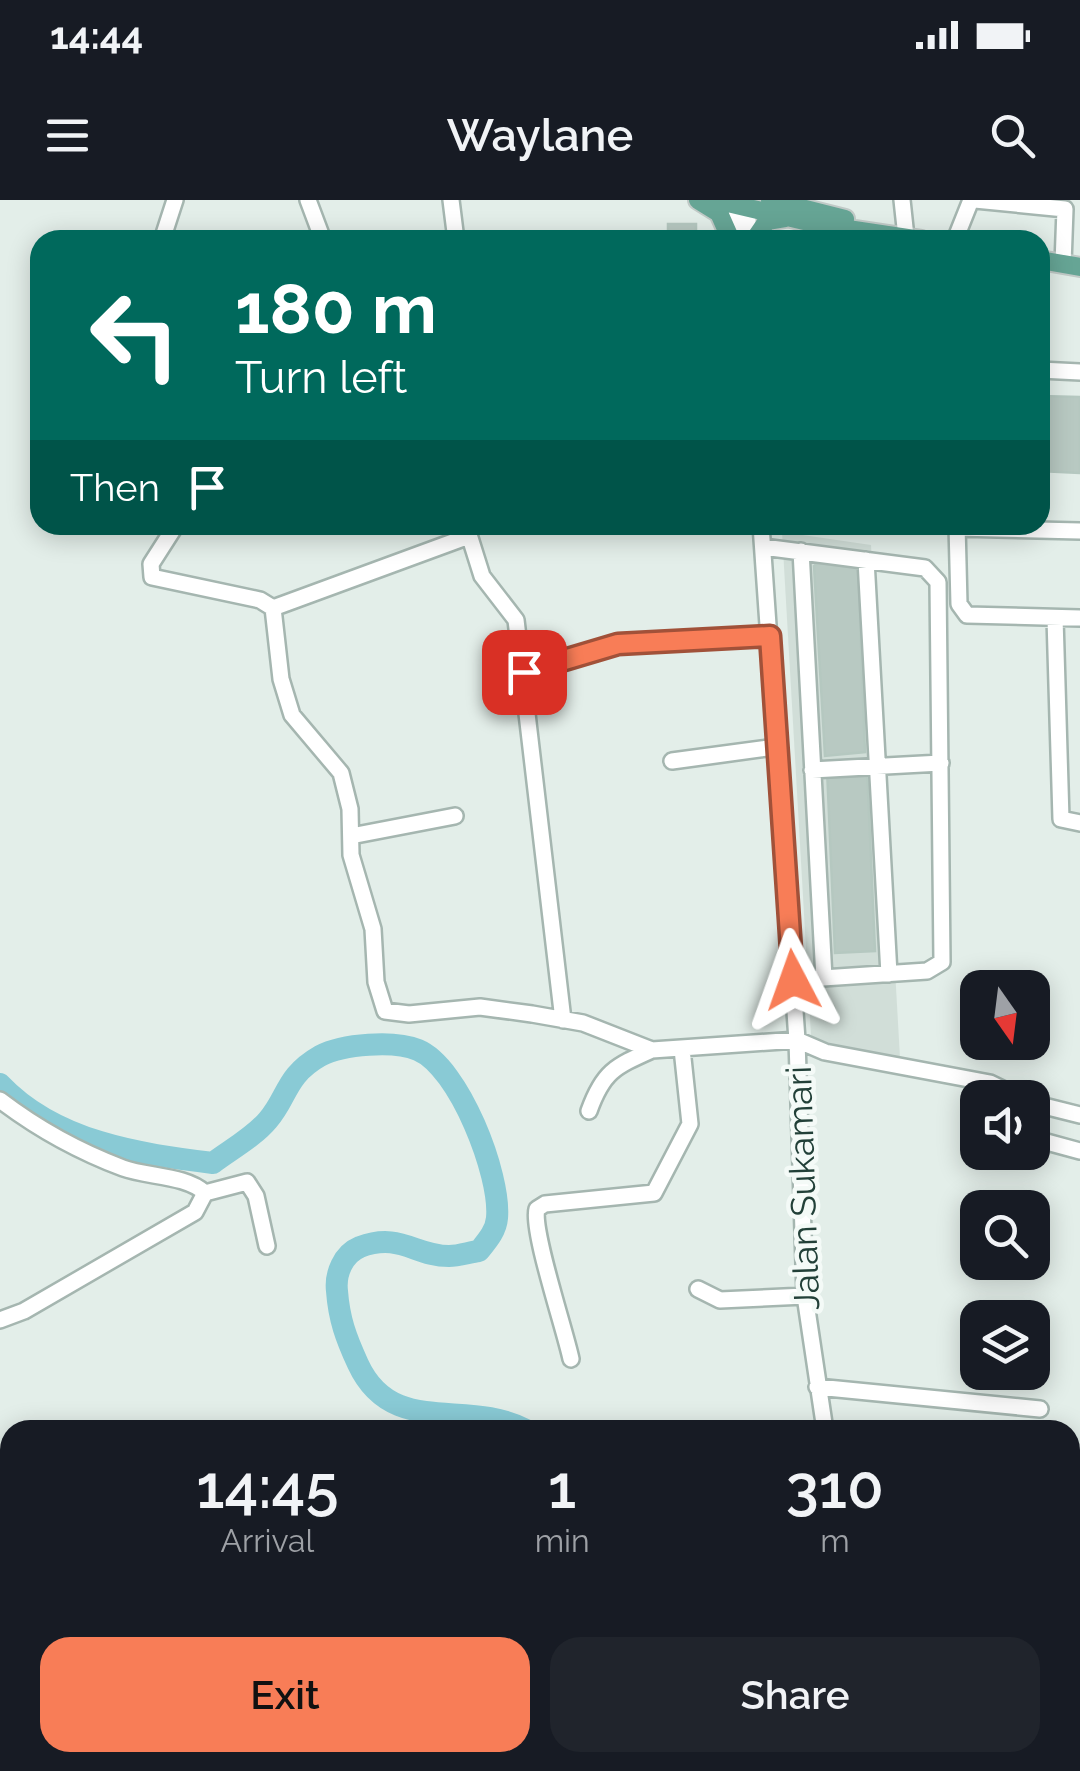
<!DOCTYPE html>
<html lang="en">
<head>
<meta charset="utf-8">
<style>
  body { margin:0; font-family:Raleway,sans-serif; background:#20242c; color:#f1f3f6; height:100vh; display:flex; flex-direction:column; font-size:38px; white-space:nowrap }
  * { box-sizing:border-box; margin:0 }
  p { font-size:32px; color:#9ea1a6 }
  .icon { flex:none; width:55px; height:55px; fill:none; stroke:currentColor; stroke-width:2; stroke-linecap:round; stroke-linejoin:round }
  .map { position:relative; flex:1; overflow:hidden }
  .side { position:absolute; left:0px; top:1220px; width:1080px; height:352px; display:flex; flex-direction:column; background:#171b24; border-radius:30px 30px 0 0; box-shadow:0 5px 25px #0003 }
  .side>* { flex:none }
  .banner { position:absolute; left:30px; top:30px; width:1020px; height:305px; border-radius:30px; box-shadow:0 5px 25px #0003; background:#00695c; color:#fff; overflow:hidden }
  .needle { width:65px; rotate:166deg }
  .fabs { position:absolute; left:960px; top:770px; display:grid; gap:20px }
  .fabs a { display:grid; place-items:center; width:90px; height:90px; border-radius:20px; background:#171b24; box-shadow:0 5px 25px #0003; font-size:50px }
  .pin { position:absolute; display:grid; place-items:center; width:85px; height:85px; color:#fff; margin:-42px; border-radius:20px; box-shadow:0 5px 15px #0006 }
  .me { position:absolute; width:110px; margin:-55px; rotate:356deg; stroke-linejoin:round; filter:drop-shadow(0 0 8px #0008) }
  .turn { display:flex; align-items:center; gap:35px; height:210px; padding:0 40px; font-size:45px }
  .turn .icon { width:130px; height:130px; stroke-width:2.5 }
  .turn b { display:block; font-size:70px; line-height:85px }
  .then { display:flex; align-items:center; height:95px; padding:0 40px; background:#0003; gap:20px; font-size:38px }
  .eta { display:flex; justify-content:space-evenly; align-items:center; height:170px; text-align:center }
  .eta b { font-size:60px; font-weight:600; line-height:70px }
  .button { display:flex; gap:20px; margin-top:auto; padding:20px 40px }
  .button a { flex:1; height:115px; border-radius:30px; background:#f87d57; color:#111; font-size:40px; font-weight:600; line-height:115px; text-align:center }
  .button a+a { background:#20242c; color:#f1f3f6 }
  .status { display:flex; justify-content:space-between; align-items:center; height:70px; padding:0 50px; background:#171b24; direction:ltr }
  .status svg { height:28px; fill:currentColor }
  header { display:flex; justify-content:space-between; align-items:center; height:130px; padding:0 40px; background:#171b24; font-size:45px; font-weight:600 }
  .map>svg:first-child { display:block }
  .built { fill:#d1ded8 }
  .green { fill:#bbe0c5 }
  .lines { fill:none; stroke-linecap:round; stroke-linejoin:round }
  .river { stroke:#89cad5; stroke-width:22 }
  .building { fill:#b8c9c2; stroke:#b5c8c0; stroke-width:2.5 }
  .minor-casing { stroke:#a5b6b0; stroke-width:20 }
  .major-casing { stroke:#c1cac7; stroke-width:22 }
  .minor { stroke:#fff; stroke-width:15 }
  .major { stroke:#66a595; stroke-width:18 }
  .route-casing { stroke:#a15139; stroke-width:25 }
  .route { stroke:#f87d57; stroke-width:18 }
  .labels { text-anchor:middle; stroke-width:9; stroke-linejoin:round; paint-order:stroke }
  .street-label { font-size:35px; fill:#224038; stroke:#f4faf7 }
</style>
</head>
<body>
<div class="status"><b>14:44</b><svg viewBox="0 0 49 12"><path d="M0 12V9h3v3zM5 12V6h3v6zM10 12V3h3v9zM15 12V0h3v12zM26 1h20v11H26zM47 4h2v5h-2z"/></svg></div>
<header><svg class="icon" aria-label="menu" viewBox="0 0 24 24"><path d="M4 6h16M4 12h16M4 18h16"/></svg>Waylane<svg class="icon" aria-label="search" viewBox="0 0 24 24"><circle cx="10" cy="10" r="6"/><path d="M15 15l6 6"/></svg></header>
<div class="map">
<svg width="1080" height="1571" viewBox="0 0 1080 1571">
  <rect width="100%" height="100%" fill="#e3eee9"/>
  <path class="built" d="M 782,332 L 871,345 L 900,858 L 825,847 L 811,835 Z"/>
  <path class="green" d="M 1070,1502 L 1080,1512 L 1080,1571 L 992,1571 L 989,1563 L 1070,1562 Z"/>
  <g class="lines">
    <path class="river" d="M 0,884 C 55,942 139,954 213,963 C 230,950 254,937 268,920 C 288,897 285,876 320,856 C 343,844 394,840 418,850 C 459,867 501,975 497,1018 C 496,1031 487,1041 479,1051 C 470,1052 459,1056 449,1056 C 415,1056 400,1032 360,1047 C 343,1054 335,1074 337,1091 C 339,1119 346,1138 358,1164 C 392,1238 466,1198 526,1230
      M 1070,1472 L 1080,1484
      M 808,1562 L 811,1571
      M 894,1562 L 895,1571"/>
  </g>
  <path class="building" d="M 668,24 L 696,24 L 696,40 L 668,40 Z
    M 1040,196 L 1080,197 L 1080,273 L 1040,271 Z
    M 824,358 L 858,364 L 865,552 L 825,556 L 814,366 Z
    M 867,568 L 875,751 L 835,753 L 827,569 Z
    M 1080,1280 L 1080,1345 L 1070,1356 L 1070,1292 Z"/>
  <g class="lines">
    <defs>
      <path id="minor" d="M 308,0 L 323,40
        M 451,0 L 456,40
        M 736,0 L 737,40
        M 747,0 L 749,40
        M 902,0 L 906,37
        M 975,0 L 1065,9 L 1063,64
        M 162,40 L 175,0
        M 955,40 L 971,0
        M 1040,170 L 1080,172
        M 176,325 L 151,364 L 152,377 L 260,400 L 273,408 L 281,479 L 292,515 L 341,573 L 350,609 L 351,655 L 373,729 L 376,782 L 385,811 L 409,814 L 480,807 L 532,814 L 583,823 L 652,850 L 797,840 L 825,852 L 990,883 L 1021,898
        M 466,325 L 482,376 L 516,420 L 563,820
        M 761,325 L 797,840 L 805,1096 L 825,1230
        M 957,325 L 959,404 L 967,415 L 1080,418
        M 957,328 L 1080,331
        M 763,347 L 925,368 L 938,382 L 942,762 L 927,771 L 793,780
        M 801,351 L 824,778
        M 866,360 L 889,774
        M 273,408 L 469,336
        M 1055,418 L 1061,619 L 1080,623
        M 524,472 L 618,444 L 770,436
        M 672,561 L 775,547
        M 812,570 L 941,563
        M 351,636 L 455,616
        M 0,900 C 38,929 78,951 123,968 C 147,977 186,975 205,993 L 195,1012 L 24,1111 L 0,1120
        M 1032,903 L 1080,915
        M 589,911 C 603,872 614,867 652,850
        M 1032,938 L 1080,951
        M 205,993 L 247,982 L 256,996 L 267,1046
        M 698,1089 L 720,1100 L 805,1096
        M 571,1159 C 565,1130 531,1029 537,1009 L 545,1004 L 654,993 L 690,924 L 682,849
        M 817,1187 L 1040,1209
        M 1070,1287 L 1080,1275
        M 1070,1372 L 1080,1377
        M 1070,1399 L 1080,1404"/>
      <path id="major" d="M 698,0 L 719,13 L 731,40
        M 715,0 L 821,25 L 921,40
        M 770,0 L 845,19
        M 754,40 L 767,21 L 785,18
        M 1040,60 L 1080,67"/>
    </defs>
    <use href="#minor" class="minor-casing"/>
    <use href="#major" class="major-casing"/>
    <use href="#minor" class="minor"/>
    <use href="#major" class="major"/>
  </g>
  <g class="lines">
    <defs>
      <path id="route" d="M 524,472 L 618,444 L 770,436 L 793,780"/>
    </defs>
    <use href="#route" class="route-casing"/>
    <use href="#route" class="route"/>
  </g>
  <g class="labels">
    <g class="street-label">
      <text transform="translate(803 988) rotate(-92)" y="12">Jalan Sukamari</text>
    </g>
  </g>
</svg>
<div class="fabs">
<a><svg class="needle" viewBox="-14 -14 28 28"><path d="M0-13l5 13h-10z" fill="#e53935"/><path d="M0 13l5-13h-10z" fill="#9ea1a6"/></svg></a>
<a><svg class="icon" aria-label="sound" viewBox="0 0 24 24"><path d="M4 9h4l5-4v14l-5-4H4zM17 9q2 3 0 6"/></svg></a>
<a><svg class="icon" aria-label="search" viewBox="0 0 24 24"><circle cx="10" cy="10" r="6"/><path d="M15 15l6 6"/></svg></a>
<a><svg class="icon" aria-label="layers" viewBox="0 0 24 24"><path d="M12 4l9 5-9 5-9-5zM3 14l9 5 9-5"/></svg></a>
</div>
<div class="pin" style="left:524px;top:472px;background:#d93025"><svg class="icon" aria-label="arrive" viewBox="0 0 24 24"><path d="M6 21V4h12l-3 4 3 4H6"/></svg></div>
<svg class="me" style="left:793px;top:780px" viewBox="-20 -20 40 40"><path d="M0-17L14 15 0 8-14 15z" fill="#f87d57" stroke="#fff" stroke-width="4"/></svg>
<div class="banner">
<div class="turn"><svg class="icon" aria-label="left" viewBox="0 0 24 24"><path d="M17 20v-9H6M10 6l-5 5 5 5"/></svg><div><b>180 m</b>Turn left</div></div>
<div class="then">Then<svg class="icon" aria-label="arrive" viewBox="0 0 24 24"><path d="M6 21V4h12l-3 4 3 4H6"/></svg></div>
</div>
<section class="side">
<div class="eta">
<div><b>14:45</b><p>Arrival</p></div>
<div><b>1</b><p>min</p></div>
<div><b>310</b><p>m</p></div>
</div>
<div class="button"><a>Exit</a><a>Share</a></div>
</section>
</div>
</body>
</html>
